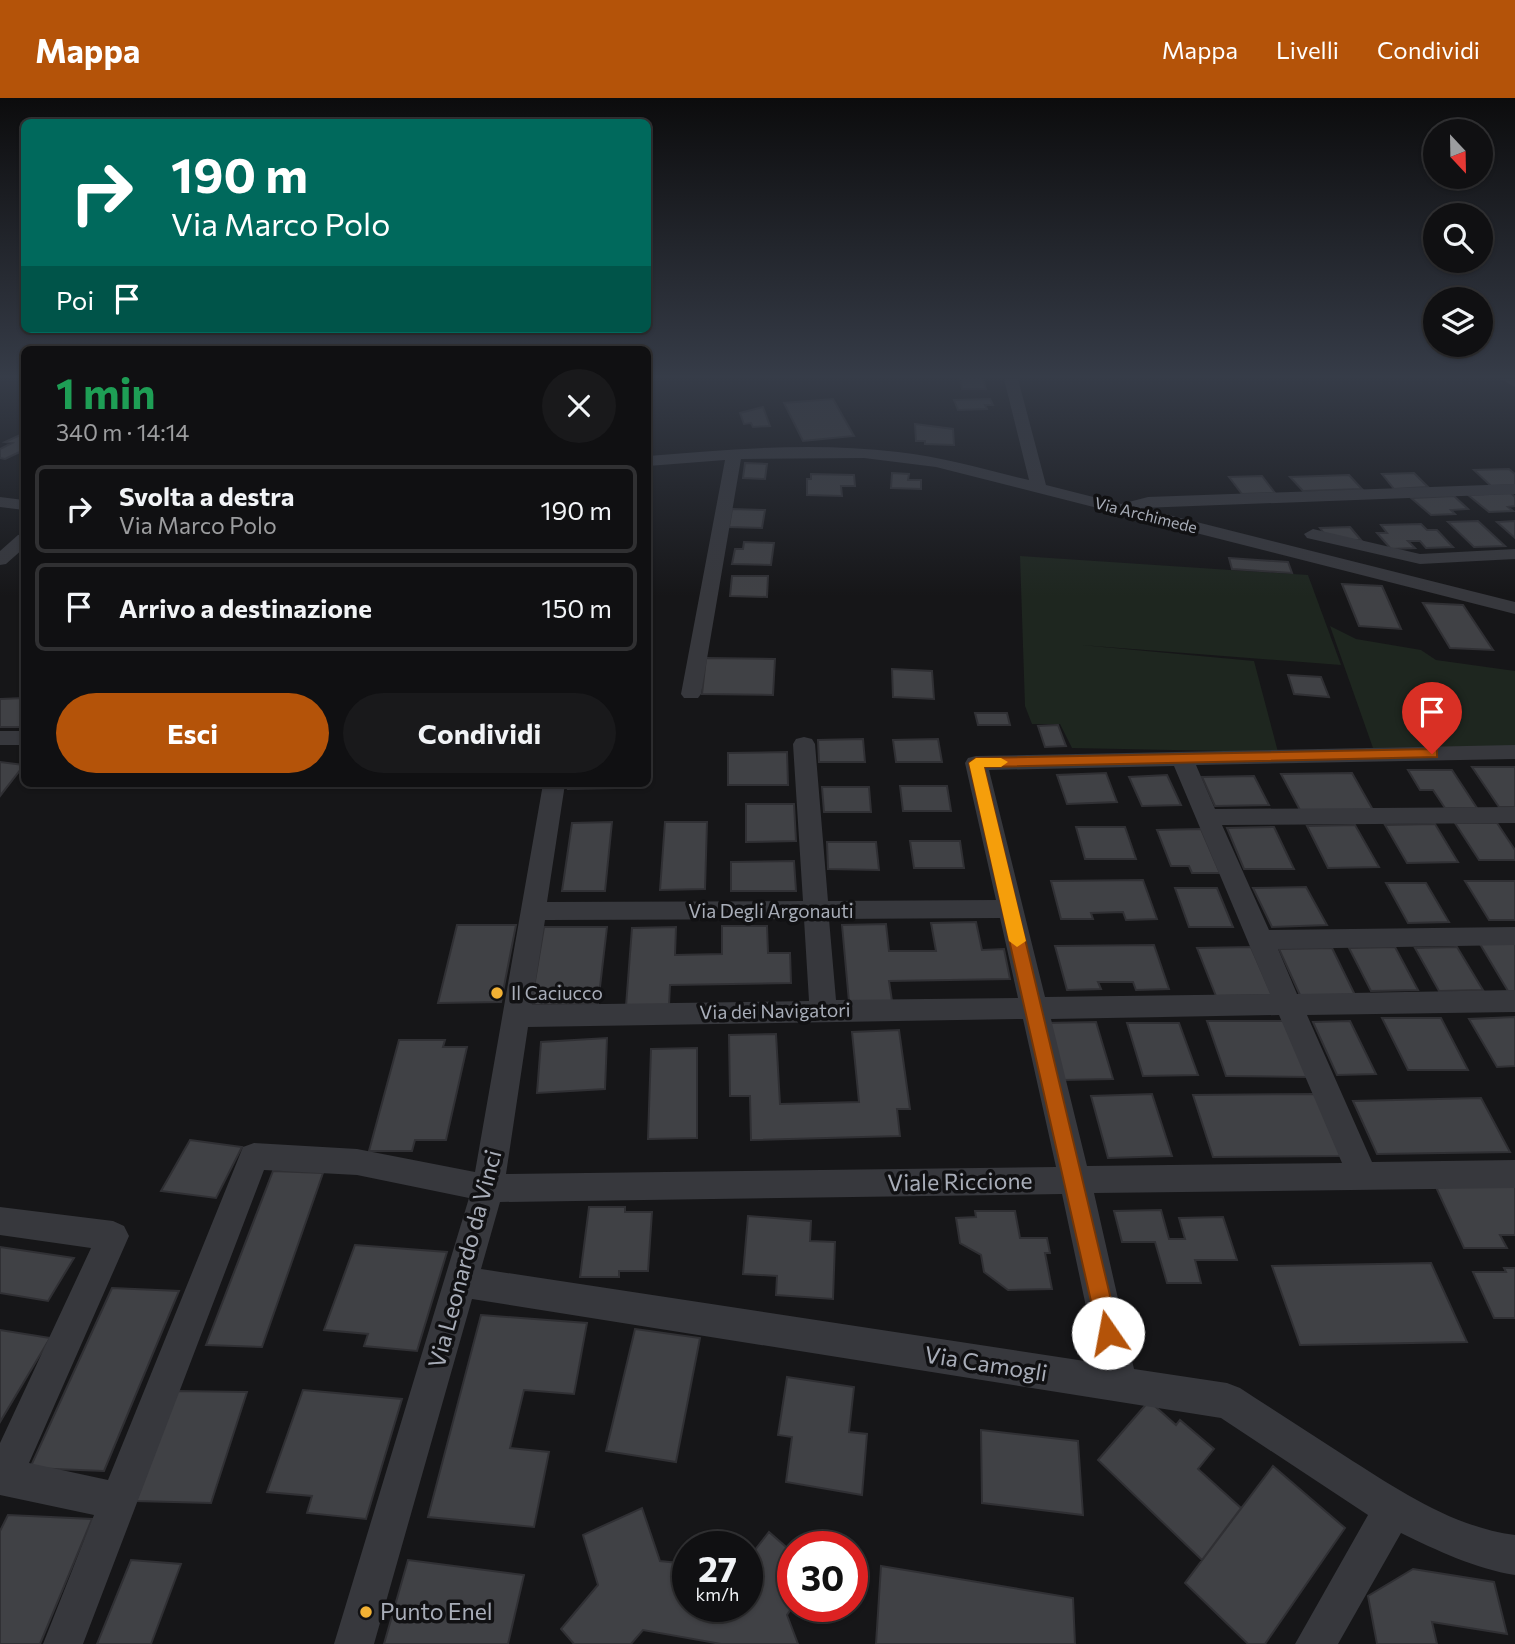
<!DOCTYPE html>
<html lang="it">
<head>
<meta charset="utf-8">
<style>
  body { margin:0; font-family:Commissioner,sans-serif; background:#19191b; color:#f1f3f6; height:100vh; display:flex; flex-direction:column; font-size:26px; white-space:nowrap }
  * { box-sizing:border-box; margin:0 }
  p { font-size:23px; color:#9c9d9f }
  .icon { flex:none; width:38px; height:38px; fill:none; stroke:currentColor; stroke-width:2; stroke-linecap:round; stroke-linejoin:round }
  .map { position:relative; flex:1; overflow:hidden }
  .drawer { position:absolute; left:21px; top:248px; width:630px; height:441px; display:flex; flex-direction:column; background:#101012; border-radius:10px; box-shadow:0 2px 5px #0004,0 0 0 2px #303032 }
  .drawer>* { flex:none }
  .guide { position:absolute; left:21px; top:21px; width:630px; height:214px; border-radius:10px; box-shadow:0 2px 5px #0004,0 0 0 2px #303032; background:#00695c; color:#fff; overflow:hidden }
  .needle { width:46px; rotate:158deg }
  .controls { position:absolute; left:1423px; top:21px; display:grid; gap:14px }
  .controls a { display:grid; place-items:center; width:70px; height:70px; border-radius:50%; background:#101012; box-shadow:0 2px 5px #0004,0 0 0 2px #303032; font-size:35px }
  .speed { position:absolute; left:672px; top:1433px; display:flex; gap:14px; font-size:35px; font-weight:700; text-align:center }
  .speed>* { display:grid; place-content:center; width:91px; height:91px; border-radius:50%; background:#101012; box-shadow:0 2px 5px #0004,0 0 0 2px #303032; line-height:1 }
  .speed small { font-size:18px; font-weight:400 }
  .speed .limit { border:10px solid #d22; background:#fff; color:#111 }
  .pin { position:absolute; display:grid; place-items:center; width:60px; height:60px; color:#fff; margin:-72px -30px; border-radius:50% 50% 50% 0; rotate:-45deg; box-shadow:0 0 7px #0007 }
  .pin .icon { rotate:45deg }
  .me { position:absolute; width:77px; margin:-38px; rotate:348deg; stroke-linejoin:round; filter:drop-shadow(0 0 5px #0008) }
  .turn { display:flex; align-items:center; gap:24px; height:147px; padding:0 35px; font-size:32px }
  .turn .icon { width:91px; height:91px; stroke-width:2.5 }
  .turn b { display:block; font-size:49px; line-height:60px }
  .then { display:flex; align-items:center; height:66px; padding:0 35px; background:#0003; gap:14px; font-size:26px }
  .round { display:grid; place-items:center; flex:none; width:74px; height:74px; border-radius:37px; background:#19191b }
  .overview { display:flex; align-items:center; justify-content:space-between; height:119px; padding:0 35px }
  h1 { font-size:42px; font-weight:700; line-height:52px; color:#1e9e55 }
  .primary-button { display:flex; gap:14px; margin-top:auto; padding:14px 35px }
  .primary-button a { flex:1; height:80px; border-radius:42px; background:#b45309; color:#fff; font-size:28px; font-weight:700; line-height:80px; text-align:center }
  .primary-button a+a { background:#19191b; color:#f1f3f6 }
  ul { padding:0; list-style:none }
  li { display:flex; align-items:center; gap:21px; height:88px; margin:0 14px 10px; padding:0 21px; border:4px solid #303032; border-radius:10px }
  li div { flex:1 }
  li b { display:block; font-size:26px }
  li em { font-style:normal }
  header { display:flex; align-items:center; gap:42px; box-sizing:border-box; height:98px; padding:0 35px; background:#b45309; color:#fff }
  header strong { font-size:33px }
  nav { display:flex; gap:38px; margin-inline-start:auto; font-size:24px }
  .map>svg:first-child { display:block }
  .green { fill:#1e261f }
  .building { fill:#404145; stroke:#303034; stroke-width:2 }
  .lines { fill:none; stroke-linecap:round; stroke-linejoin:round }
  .street { fill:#37383d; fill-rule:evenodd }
  .route { fill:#b45309; stroke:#753606; stroke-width:2 }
  .slow { fill:#f59e0b }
  .poi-dot { fill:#f2b134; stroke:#111113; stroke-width:2.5 }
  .labels { text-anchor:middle; stroke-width:7; stroke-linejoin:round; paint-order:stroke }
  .far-street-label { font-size:16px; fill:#a8adb8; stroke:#111113 }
  .street-label { font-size:19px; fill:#a8adb8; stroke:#111113 }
  .poi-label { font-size:19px; fill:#a8adb8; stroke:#111113; text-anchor:start }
  .near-street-label { font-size:23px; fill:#a8adb8; stroke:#111113 }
  .near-poi-label { font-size:23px; fill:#a8adb8; stroke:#111113; text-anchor:start }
</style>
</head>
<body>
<header>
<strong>Mappa</strong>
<nav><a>Mappa</a><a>Livelli</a><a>Condividi</a></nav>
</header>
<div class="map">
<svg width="1515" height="1546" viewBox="0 0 1515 1546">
  <rect width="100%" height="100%" fill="#161618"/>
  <path class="green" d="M 1020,458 L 1308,477 L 1341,567 L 1081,547 L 1254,563 L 1278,654 L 1072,650 L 1060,626 L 1032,626 L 1025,608 Z
    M 1330,528 L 1356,541 L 1421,552 L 1436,562 L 1515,573 L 1515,648 L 1373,650 Z"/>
  <path class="building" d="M 960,281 L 983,281 L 986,291 L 962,291 Z
    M 833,301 L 854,338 L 803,343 L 784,305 Z
    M 990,301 L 993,307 L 985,307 L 987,311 L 958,312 L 954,302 Z
    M 763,309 L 770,328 L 753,329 L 751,325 L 744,326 L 740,315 Z
    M 915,326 L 953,331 L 954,347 L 925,346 L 925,343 L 916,343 Z
    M 20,337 L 24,338 L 24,352 L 5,361 L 0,360 L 0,351 L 12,345 L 5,344 Z
    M 745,365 L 767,366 L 765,381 L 743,380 Z
    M 1509,371 L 1515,376 L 1515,387 L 1491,388 L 1474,372 Z
    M 892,375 L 909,376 L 908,382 L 921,382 L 921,391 L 891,390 Z
    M 1414,375 L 1428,389 L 1394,391 L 1382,376 Z
    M 811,376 L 854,377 L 855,388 L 841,388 L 842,398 L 807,397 L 807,381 L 811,381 Z
    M 1349,377 L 1362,391 L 1303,393 L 1290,379 Z
    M 1262,378 L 1275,395 L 1242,396 L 1229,379 Z
    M 1511,395 L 1515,399 L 1515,408 L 1508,409 L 1513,413 L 1489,414 L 1468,397 Z
    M 1454,398 L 1468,411 L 1451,412 L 1455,416 L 1431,417 L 1411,400 Z
    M 732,411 L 765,412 L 762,430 L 729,429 Z
    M 1478,423 L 1505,448 L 1474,449 L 1448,424 Z
    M 1515,423 L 1515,440 L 1497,424 Z
    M 1421,426 L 1427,432 L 1437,432 L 1453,449 L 1426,450 L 1420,443 L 1408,443 L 1415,450 L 1391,451 L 1377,435 L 1387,435 L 1381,427 Z
    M 1350,429 L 1361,442 L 1344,442 L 1326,438 L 1320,430 Z
    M 744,444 L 774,445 L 771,467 L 732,466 L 735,451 L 743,451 Z
    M 1229,460 L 1288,464 L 1292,475 L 1232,471 Z
    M 732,478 L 768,478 L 767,499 L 730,498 Z
    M 1342,486 L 1382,488 L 1401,531 L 1359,528 Z
    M 1423,505 L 1463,507 L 1493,552 L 1450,550 Z
    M 706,560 L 775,561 L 773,597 L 702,596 Z
    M 892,571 L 932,573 L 934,601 L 893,599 Z
    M 1288,577 L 1321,579 L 1329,599 L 1294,596 Z
    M 24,600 L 24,629 L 0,629 L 0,601 Z
    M 975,615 L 1007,615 L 1010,627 L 978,627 Z
    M 1058,627 L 1066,648 L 1045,649 L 1038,628 Z
    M 863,641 L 865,664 L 819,664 L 818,642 Z
    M 938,641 L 942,664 L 896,664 L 893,642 Z
    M 787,654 L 788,687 L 728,687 L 728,655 Z
    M 0,664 L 24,667 L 0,698 Z
    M 1472,669 L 1515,669 L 1515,709 L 1499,709 Z
    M 1408,672 L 1452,672 L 1477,710 L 1445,710 L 1433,692 L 1420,692 Z
    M 1106,675 L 1117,704 L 1067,706 L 1057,677 Z
    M 1352,675 L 1373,712 L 1300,712 L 1281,676 Z
    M 1167,677 L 1181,707 L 1142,708 L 1129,679 Z
    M 1254,678 L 1269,707 L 1215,708 L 1202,679 Z
    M 569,686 L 616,686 L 616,690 L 568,691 Z
    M 900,688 L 947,688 L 951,713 L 903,713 Z
    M 822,689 L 869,689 L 871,714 L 824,714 Z
    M 746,706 L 794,706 L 796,743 L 746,744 Z
    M 612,724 L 605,793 L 562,793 L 572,725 Z
    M 665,724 L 707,724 L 705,791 L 660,792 Z
    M 1455,725 L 1497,725 L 1515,752 L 1515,762 L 1479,762 Z
    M 1435,726 L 1458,764 L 1407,765 L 1385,727 Z
    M 1355,727 L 1379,769 L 1328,770 L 1307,728 Z
    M 1076,729 L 1125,729 L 1136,761 L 1085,761 Z
    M 1274,729 L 1294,771 L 1244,771 L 1227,730 Z
    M 1201,731 L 1220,775 L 1192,775 L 1189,768 L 1171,768 L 1157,732 Z
    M 910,743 L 960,743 L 964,770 L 914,770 Z
    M 827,744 L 876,744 L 879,772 L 828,771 Z
    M 794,763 L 796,793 L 731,793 L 731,764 Z
    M 1143,782 L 1157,821 L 1126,822 L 1123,814 L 1091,815 L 1093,821 L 1061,821 L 1051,783 Z
    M 1465,783 L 1515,783 L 1515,822 L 1489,822 Z
    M 1386,785 L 1426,785 L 1449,824 L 1408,825 Z
    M 1306,789 L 1327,827 L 1272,829 L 1253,790 Z
    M 1175,790 L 1217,790 L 1233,829 L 1189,829 Z
    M 976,824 L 982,852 L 1004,851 L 1010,881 L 889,883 L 892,903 L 849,904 L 842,827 L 886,826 L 889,853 L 936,853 L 931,825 Z
    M 457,827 L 516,827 L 501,904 L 438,905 Z
    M 722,828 L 767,828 L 768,855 L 790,855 L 791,885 L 670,887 L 669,907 L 626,908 L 632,830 L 676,829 L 675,857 L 722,856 Z
    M 544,829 L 607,829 L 598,906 L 531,907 Z
    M 1480,846 L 1515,846 L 1515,893 L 1508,893 Z
    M 1154,847 L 1169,891 L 1136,892 L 1133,884 L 1098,884 L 1101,891 L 1067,892 L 1055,848 Z
    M 1251,849 L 1272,897 L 1216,898 L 1197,850 Z
    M 1395,849 L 1418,892 L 1371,893 L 1349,850 Z
    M 1457,849 L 1483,892 L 1439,893 L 1415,850 Z
    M 1332,850 L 1355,897 L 1300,897 L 1279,851 Z
    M 1515,919 L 1515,968 L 1497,969 L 1469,921 Z
    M 1382,920 L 1441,920 L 1468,972 L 1408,972 Z
    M 1207,923 L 1285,923 L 1307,979 L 1226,978 Z
    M 1350,923 L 1376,976 L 1337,977 L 1313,924 Z
    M 1096,924 L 1113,981 L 1062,982 L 1047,925 Z
    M 1127,925 L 1179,925 L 1198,977 L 1143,978 Z
    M 899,932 L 910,1011 L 897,1011 L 900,1038 L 751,1042 L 750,998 L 730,998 L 729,937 L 776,936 L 780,1006 L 859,1004 L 852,934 Z
    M 607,940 L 605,991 L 537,995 L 541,944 Z
    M 399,942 L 445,942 L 443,949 L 467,949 L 446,1042 L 415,1042 L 412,1053 L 369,1053 Z
    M 697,950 L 697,1040 L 648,1041 L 651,951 Z
    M 1152,996 L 1172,1058 L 1108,1060 L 1091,998 Z
    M 1315,996 L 1341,1058 L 1213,1059 L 1193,997 Z
    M 1481,1000 L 1510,1054 L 1377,1056 L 1353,1003 Z
    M 190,1042 L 242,1049 L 216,1100 L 161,1093 Z
    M 273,1073 L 323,1075 L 262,1249 L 206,1247 Z
    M 1435,1087 L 1515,1087 L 1515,1137 L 1500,1137 L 1507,1150 L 1464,1150 Z
    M 589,1109 L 625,1109 L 625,1114 L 652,1114 L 648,1173 L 619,1173 L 619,1179 L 580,1179 Z
    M 1161,1112 L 1169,1141 L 1185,1141 L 1179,1120 L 1223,1119 L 1237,1162 L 1195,1162 L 1201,1185 L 1167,1185 L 1155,1144 L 1122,1144 L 1114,1113 Z
    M 975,1113 L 1015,1113 L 1020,1140 L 1047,1140 L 1050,1155 L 1045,1155 L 1052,1191 L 1008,1192 L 984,1174 L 981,1157 L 960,1145 L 956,1120 L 976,1119 Z
    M 748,1118 L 811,1123 L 810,1143 L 835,1144 L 833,1201 L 776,1197 L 777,1178 L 743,1176 Z
    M 355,1147 L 447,1154 L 417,1253 L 364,1248 L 368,1236 L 324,1232 Z
    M 0,1149 L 74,1160 L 48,1203 L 0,1195 Z
    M 1431,1165 L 1467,1244 L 1300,1247 L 1272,1168 Z
    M 1504,1170 L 1515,1170 L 1515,1220 L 1494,1220 L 1473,1174 L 1506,1174 Z
    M 112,1190 L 179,1193 L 104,1373 L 30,1370 Z
    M 481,1217 L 587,1225 L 574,1296 L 524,1292 L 510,1350 L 549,1354 L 534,1429 L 428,1419 Z
    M 635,1231 L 700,1240 L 676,1364 L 606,1353 Z
    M 0,1232 L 50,1240 L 0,1324 Z
    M 787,1279 L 854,1289 L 849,1334 L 867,1336 L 862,1397 L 786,1384 L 792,1339 L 778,1337 Z
    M 303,1292 L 402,1301 L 366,1421 L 307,1415 L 312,1398 L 267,1394 Z
    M 177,1293 L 247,1294 L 211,1405 L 136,1403 Z
    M 1149,1303 L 1176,1327 L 1180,1322 L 1214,1351 L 1198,1371 L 1241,1410 L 1202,1462 L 1098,1362 Z
    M 981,1332 L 1078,1343 L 1083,1417 L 982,1405 Z
    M 1273,1368 L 1345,1430 L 1265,1546 L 1248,1546 L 1185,1485 Z
    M 642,1410 L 660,1463 L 688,1466 L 688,1508 L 747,1508 L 747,1462 L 769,1434 L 793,1455 L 793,1508 L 787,1517 L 798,1546 L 721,1546 L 643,1532 L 631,1546 L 574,1546 L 561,1531 L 598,1487 L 583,1437 Z
    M 8,1417 L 92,1421 L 40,1546 L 0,1546 L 0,1433 Z
    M 131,1462 L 181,1466 L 151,1546 L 97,1546 Z
    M 408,1462 L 524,1477 L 508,1546 L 384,1546 Z
    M 881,1468 L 1073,1500 L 1075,1546 L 876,1546 Z
    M 1413,1471 L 1494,1484 L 1507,1536 L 1432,1524 L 1437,1546 L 1377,1546 L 1368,1498 Z"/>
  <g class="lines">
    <path class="street" d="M 1004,281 L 1018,281 L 1046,387 L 1121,406 L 1148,399 L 1515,386 L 1515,396 L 1141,410 L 1515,504 L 1515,516 L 936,369 L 864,360 L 741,361 L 701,596 L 698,600 L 684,600 L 681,596 L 725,362 L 648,368 L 648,358 C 730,351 815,344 898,354 C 943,359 986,372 1029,382 Z
      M 1501,281 L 1515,281 L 1515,289 Z
      M 0,399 L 24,402 L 24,412 L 0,409 Z
      M 1313,431 L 1420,456 L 1515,451 L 1515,461 L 1420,466 L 1307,440 L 1304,436 Z
      M 24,436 L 24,450 L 6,466 L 0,467 L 0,453 L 18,437 Z
      M 0,633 L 24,633 L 24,647 L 0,647 Z
      M 804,639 L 812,641 L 815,646 L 828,803 L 996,802 L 965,665 L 968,660 L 976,658 L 1515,647 L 1515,661 L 1196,667 L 1215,711 L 1515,709 L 1515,725 L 1222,727 L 1269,832 L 1515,829 L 1515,847 L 1278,851 L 1297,896 L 1515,892 L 1515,914 L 1307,917 L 1372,1064 L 1515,1062 L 1515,1090 L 1094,1095 L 1134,1271 L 1227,1285 L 1240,1290 C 1275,1313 1310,1335 1345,1358 C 1397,1391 1452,1429 1515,1437 L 1515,1477 C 1476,1471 1436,1452 1401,1435 L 1338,1546 L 1295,1546 L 1368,1417 L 1221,1320 L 472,1201 L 374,1546 L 334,1546 L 469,1100 L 357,1077 L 264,1072 L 83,1546 L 43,1546 L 94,1417 L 0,1397 L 0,1345 L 91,1150 L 0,1137 L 0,1109 L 113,1123 L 124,1128 L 129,1138 L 29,1365 L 108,1382 L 243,1049 L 254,1045 L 357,1051 L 475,1074 L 543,686 L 565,686 L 547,804 L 803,803 L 793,646 L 796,641 ZM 1174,668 L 1270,896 L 1045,899 L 989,672 ZM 1000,820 L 1018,900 L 836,902 L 829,821 ZM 804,821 L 809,903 L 532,907 L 545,822 ZM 1279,917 L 1342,1065 L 1087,1068 L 1051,921 ZM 1023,921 L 1056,1069 L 506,1076 L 528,929 ZM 1062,1096 L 1098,1265 L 481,1171 L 500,1104 Z"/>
  </g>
  <linearGradient id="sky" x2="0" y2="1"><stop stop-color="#0c0c0d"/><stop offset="0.56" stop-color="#363c48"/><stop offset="1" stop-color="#363c48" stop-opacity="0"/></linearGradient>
  <rect width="1515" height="498" fill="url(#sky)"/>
  <path class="route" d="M 1432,651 L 1437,652 L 1437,659 L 984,669 L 1119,1235 L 1116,1243 L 1108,1246 L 1100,1243 L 969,665 L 976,660 Z"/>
  <path class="slow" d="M 976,660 L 1001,660 L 1008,664 L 1001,669 L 984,669 L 1026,843 L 1017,849 L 1009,843 L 969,665 Z"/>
  <g class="poi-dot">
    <circle cx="497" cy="895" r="7"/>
    <circle cx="366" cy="1514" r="7"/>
  </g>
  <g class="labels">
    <g class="far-street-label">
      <text transform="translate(1146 417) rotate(14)" y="6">Via Archimede</text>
    </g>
    <g class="street-label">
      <text x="771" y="820">Via Degli Argonauti</text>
      <text transform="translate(775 913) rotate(-1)" y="7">Via dei Navigatori</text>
    </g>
    <g class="poi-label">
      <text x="511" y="902">Il Caciucco</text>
    </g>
    <g class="near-street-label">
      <text transform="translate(960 1084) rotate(-1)" y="8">Viale Riccione</text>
      <text transform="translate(465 1161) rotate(-75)" y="8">Via Leonardo da Vinci</text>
      <text transform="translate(986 1266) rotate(9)" y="8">Via Camogli</text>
    </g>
    <g class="near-poi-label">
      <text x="380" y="1522">Punto Enel</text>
    </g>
  </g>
</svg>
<div class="controls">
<a><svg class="needle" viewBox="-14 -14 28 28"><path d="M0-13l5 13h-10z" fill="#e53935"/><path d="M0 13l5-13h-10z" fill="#9c9d9f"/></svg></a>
<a><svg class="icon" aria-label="search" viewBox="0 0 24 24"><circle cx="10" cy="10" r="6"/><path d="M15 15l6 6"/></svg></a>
<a><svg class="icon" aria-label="layers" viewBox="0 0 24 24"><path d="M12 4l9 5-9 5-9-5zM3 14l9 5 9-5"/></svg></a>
</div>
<div class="speed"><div>27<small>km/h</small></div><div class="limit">30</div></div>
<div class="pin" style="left:1432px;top:656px;background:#d93025"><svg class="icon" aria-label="arrive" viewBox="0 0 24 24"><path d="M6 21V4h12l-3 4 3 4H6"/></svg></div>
<svg class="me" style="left:1108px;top:1235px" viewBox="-20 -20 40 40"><circle r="19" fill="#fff"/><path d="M0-13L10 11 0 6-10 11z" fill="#b45309"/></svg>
<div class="guide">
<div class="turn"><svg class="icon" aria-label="right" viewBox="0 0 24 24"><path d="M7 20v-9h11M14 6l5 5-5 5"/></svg><div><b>190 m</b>Via Marco Polo</div></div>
<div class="then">Poi<svg class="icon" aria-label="arrive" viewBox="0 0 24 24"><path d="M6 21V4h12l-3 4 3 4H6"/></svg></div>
</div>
<section class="drawer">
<div class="overview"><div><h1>1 min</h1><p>340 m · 14:14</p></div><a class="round"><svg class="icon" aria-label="close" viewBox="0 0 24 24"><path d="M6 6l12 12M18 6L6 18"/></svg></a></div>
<ul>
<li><svg class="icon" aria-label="right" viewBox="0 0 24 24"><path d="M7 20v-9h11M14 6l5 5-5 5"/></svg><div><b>Svolta a destra</b><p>Via Marco Polo</p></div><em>190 m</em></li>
<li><svg class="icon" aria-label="arrive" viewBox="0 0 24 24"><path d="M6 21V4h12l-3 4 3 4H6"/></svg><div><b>Arrivo a destinazione</b></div><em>150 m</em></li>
</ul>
<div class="primary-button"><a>Esci</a><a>Condividi</a></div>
</section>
</div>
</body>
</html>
